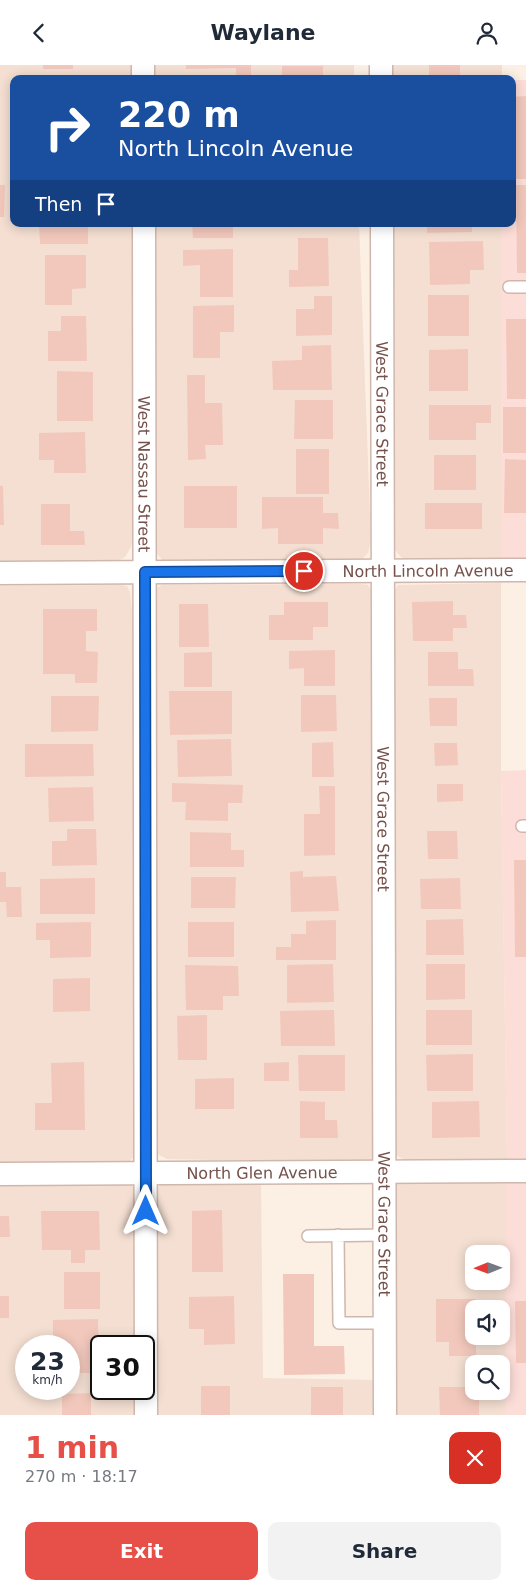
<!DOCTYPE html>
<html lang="en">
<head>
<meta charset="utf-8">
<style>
  body { margin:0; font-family:"DejaVu Sans",sans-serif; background:#f2f2f3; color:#1f2937; height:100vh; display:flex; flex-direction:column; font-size:19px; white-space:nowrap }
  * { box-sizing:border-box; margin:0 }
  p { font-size:16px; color:#747a83 }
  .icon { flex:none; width:28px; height:28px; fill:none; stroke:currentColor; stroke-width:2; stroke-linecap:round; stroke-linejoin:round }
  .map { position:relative; height:1350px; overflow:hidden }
  .side { display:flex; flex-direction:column; background:#fff; flex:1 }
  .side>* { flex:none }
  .hud { position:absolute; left:10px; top:10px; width:506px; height:152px; border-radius:10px; box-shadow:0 2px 12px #0003; background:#1a4fa0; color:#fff; overflow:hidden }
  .needle { width:32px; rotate:269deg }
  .controls { position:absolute; left:465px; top:1180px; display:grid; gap:10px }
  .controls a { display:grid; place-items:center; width:45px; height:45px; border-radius:10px; background:#fff; box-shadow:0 2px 12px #0003; font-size:25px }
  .speed { position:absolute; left:15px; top:1270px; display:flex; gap:10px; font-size:25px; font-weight:700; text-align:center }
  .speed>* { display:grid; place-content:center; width:65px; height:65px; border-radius:50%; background:#fff; box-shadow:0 2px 12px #0003; line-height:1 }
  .speed small { font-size:12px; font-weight:400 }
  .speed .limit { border:2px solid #111; border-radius:8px; background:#fff; color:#111 }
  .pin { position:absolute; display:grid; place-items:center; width:42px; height:42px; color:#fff; margin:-21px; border:2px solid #fff; border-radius:50%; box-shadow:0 1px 5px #0007 }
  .me { position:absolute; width:55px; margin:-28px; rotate:0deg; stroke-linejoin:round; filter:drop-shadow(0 0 4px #0008) }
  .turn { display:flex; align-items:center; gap:18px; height:105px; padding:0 25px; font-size:22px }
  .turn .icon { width:65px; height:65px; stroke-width:2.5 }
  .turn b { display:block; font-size:35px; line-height:42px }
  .then { display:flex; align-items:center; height:48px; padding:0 25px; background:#0003; gap:10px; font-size:19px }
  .round { display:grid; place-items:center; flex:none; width:52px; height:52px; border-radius:10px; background:#f2f2f3 }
  .headline { display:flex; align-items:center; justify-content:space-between; height:85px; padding:0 25px }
  h1 { font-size:30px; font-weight:700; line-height:38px; color:#e75048 }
  .action { display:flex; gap:10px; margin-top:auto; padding:10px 25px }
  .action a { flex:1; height:58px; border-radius:10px; background:#e75048; color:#fff; font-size:20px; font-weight:700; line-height:58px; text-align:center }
  .action a+a { background:#f2f2f3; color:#1f2937 }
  header { display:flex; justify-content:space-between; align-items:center; height:65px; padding:0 25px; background:#fff; font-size:22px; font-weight:700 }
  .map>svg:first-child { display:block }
  .residential { fill:#f4dfd2; fill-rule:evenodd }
  .commercial { fill:#fdddd8 }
  .building { fill:#f2c8bc }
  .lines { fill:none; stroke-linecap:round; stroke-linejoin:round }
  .lane-casing { stroke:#d0b7ad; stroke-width:14 }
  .street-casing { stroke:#d0b7ad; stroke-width:25 }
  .lane { stroke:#fff; stroke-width:11 }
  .street { stroke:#fff; stroke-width:22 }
  .route-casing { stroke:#114b97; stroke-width:12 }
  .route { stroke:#1a73e8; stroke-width:9 }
  .labels { text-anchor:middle; stroke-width:4; stroke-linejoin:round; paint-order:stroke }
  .street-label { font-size:16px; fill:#755149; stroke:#fff3eb }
</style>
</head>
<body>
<header><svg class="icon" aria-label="back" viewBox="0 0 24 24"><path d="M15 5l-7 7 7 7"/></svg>Waylane<svg class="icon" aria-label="person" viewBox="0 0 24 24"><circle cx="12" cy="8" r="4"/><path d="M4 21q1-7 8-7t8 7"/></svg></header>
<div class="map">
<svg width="526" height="1350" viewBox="0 0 526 1350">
  <rect width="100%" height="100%" fill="#fcefe4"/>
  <path class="residential" d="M 0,0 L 132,0 L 132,14 L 14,14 L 14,159 L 132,159 L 134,469 L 131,482 L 125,492 L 117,496 L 0,497 Z
    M 149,0 L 354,0 L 354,14 L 149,14 Z
    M 389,0 L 502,0 L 502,14 L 389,14 Z
    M 150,159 L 359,159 L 371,476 L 368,488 L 362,494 L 353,498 L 171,497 L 163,495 L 156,488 L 154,479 Z
    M 390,159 L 501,159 L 501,496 L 402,493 L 395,485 L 392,474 Z
    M 501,518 L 501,706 L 507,1095 L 406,1096 L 395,1089 L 394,527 L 398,520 L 401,520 Z
    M 360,519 L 368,520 L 372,526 L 375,1091 L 371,1096 L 365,1098 L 167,1094 L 159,1090 L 155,1084 L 155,528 L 157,523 L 162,520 Z
    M 120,520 L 127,521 L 130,527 L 133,555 L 137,1088 L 128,1098 L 0,1100 L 0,521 Z
    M 261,1114 L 263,1313 L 376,1315 L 376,1350 L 153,1350 L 155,1133 L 157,1124 L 162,1118 Z
    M 506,1114 L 506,1350 L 394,1350 L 393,1127 L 397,1119 L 401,1116 ZM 474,1189 L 501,1189 L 501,1216 L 474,1216 ZM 474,1244 L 501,1244 L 501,1271 L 474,1271 ZM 474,1299 L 501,1299 L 501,1326 L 474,1326 Z
    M 0,1116 L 131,1119 L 136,1126 L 138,1281 L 101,1281 L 101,1324 L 138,1324 L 137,1350 L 0,1350 ZM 26,1281 L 69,1281 L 69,1324 L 26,1324 Z"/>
  <path class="commercial" d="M 513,15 L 526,15 L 526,495 L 501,496 L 501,159 L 512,159 Z
    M 526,705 L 526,1094 L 507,1095 L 501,706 Z
    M 506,1114 L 526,1114 L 526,1350 L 506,1350 Z"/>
  <path class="building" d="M 43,0 L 73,0 L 73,4 L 43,4 Z
    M 186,0 L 251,0 L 251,14 L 236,14 L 236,3 L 186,4 Z
    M 429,0 L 460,0 L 460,14 L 429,14 Z
    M 282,1 L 323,1 L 323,14 L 282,14 Z
    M 526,31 L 526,114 L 512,114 L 512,32 Z
    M 0,120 L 5,120 L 4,152 L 0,152 Z
    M 516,120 L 526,120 L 526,208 L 517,208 Z
    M 39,159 L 88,159 L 88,179 L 40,179 Z
    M 192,159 L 233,159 L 233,173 L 193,173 Z
    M 427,159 L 472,159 L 472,167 L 427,168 Z
    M 298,173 L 328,173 L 329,221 L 289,222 L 289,205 L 298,205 Z
    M 483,176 L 484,205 L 470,205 L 470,219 L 430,220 L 429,177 Z
    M 233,184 L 233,232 L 200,232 L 200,200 L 183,201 L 183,185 Z
    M 45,190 L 86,190 L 86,223 L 72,224 L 72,240 L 45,240 Z
    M 428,230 L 469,230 L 469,271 L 428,271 Z
    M 314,231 L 332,231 L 332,270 L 296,271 L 296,244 L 314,244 Z
    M 234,240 L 234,267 L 220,267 L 220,293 L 193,293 L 193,241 Z
    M 61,251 L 86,251 L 87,296 L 48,296 L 48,266 L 61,266 Z
    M 506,254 L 526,254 L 526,334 L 507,334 Z
    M 331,280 L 332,325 L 273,325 L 272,296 L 302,295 L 302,281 Z
    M 468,284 L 468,326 L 429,326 L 429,285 Z
    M 57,306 L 93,307 L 93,356 L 57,356 Z
    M 187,310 L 205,310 L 205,338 L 222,338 L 223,380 L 205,380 L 206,394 L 188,395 Z
    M 295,335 L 333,335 L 333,374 L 294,374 Z
    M 429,340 L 491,340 L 491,358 L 476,358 L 476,375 L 429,375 Z
    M 503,342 L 526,342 L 526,388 L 503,388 Z
    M 85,367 L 86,408 L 54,408 L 54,395 L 39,395 L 39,368 Z
    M 296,384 L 329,384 L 329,429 L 296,429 Z
    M 434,390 L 476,390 L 476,425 L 434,425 Z
    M 505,394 L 526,395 L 526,448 L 504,448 Z
    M 0,421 L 3,421 L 4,460 L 0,460 Z
    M 184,421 L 237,421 L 237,463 L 184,463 Z
    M 262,432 L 323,432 L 323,448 L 338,448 L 339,464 L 323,463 L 323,479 L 278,479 L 278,463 L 262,464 Z
    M 425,438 L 482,438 L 482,464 L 425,464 Z
    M 41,439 L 70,439 L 70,466 L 84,466 L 85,480 L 41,480 Z
    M 453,536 L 453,550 L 466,550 L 467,563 L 453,563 L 453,576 L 413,576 L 412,537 Z
    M 284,537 L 328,537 L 328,562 L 313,562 L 313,575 L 269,575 L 269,550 L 284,550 Z
    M 179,539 L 208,539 L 209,582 L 179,582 Z
    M 43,544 L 97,544 L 97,566 L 86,566 L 86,586 L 98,587 L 97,618 L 75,618 L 75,609 L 43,609 Z
    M 335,585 L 335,621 L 304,621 L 304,603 L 289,604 L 289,586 Z
    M 212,587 L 212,622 L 184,622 L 184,588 Z
    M 428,587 L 458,587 L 458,604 L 473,604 L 474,621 L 428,621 Z
    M 169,626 L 232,626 L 232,669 L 170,670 Z
    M 301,630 L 336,630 L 337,666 L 301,667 Z
    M 51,631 L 99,631 L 98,666 L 51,667 Z
    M 429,633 L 457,633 L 457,661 L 430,661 Z
    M 231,674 L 232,711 L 178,712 L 177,675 Z
    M 333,677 L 334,712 L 312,712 L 312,678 Z
    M 434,678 L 457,678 L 458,700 L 435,701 Z
    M 25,679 L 93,679 L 94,711 L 25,712 Z
    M 172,718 L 243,720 L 242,738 L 228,738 L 228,756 L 185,755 L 186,737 L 172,737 Z
    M 437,719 L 463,719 L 463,736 L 437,737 Z
    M 319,721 L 335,721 L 335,790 L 304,791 L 304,749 L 320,749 Z
    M 93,722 L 94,756 L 49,757 L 48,723 Z
    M 67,764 L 96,764 L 97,800 L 52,801 L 52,776 L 67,776 Z
    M 427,766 L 457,766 L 458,794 L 428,794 Z
    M 190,767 L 231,768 L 231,785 L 244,785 L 244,802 L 190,802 Z
    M 514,795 L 526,795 L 526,892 L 515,892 Z
    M 303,806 L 303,812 L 336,811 L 339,846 L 291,847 L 290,807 Z
    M 0,807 L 6,807 L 6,822 L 21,822 L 22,852 L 7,852 L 6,837 L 0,837 Z
    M 191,812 L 236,812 L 235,843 L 191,843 Z
    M 95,813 L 95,849 L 40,849 L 40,814 Z
    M 460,813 L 461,844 L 421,844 L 420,814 Z
    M 463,854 L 464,890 L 426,890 L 426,855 Z
    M 336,855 L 336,895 L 276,895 L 276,882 L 291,882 L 291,869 L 306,869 L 306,856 Z
    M 91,857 L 91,892 L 50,893 L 50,875 L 36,875 L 36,858 Z
    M 188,857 L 234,857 L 234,892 L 188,892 Z
    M 333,899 L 334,937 L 287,938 L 287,900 Z
    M 426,899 L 465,899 L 465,934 L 426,935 Z
    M 185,900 L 238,901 L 239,931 L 223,931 L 223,945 L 186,945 Z
    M 90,913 L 90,946 L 53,947 L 53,914 Z
    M 334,945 L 335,981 L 281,981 L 280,946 Z
    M 426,945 L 472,945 L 472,980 L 426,980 Z
    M 207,950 L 207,995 L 178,995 L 177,951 Z
    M 473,989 L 473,1026 L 427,1026 L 426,990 Z
    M 298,990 L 345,990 L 345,1026 L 299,1026 Z
    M 84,997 L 85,1065 L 35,1065 L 35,1038 L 52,1038 L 51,998 Z
    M 289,997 L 289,1016 L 264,1016 L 264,998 Z
    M 234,1013 L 234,1044 L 195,1044 L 195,1014 Z
    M 300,1036 L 325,1037 L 325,1055 L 337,1055 L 338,1073 L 300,1073 Z
    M 479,1036 L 480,1072 L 432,1073 L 432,1037 Z
    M 222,1145 L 223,1207 L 192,1207 L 192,1146 Z
    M 41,1146 L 99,1146 L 100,1185 L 85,1185 L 85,1198 L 71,1198 L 71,1185 L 42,1185 Z
    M 0,1151 L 9,1151 L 10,1172 L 0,1172 Z
    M 64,1207 L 100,1207 L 100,1244 L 64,1244 Z
    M 283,1209 L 314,1209 L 314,1281 L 344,1281 L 345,1309 L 284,1310 Z
    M 0,1231 L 9,1231 L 9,1253 L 0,1253 Z
    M 234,1231 L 235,1279 L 204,1280 L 204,1264 L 189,1264 L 189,1232 Z
    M 436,1234 L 476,1234 L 476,1244 L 474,1244 L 474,1271 L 476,1271 L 476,1291 L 449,1291 L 449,1277 L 436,1277 Z
    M 515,1236 L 526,1236 L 526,1298 L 516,1298 Z
    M 98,1254 L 99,1308 L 69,1308 L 69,1281 L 53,1281 L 53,1255 Z
    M 201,1321 L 230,1321 L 230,1350 L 201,1350 Z
    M 311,1322 L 343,1322 L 343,1350 L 311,1350 Z
    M 439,1322 L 474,1322 L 474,1326 L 479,1326 L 479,1350 L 440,1350 Z
    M 91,1328 L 91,1350 L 62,1350 L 62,1329 Z"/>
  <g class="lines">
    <defs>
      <path id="lane" d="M 509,222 L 526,222
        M 522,761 L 526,761
        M 338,1170 L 339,1258 L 385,1258
        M 308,1171 L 385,1170"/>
      <g id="street">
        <path d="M 143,0 L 143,14"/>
        <path d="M 381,0 L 381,14"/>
        <path id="s1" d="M 144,159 L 146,1350"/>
        <path id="s2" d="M 382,159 L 385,1350"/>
        <path id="s3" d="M 0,508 L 526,505"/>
        <path id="s4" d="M 0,1109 L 526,1106"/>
      </g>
    </defs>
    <use href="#lane" class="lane-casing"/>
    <use href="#street" class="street-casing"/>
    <use href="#lane" class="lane"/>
    <use href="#street" class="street"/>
  </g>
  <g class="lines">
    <defs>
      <path id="route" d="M 146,1146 L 145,507 L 304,506"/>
    </defs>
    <use href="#route" class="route-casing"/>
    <use href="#route" class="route"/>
  </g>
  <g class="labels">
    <g class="street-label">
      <text dy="6" stroke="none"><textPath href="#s2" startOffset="190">West Grace Street</textPath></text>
      <text dy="6" stroke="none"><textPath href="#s1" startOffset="250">West Nassau Street</textPath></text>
      <text dy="6" stroke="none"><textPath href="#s3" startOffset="428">North Lincoln Avenue</textPath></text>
      <text dy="6" stroke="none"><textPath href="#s2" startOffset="595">West Grace Street</textPath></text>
      <text dy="6" stroke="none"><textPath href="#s4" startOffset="262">North Glen Avenue</textPath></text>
      <text dy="6" stroke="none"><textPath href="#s2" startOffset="1000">West Grace Street</textPath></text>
    </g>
  </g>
</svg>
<div class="controls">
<a><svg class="needle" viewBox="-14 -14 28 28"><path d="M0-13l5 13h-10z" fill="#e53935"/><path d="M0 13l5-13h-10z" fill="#747a83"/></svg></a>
<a><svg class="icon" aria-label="sound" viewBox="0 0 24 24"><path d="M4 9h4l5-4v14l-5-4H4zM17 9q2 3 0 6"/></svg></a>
<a><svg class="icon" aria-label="search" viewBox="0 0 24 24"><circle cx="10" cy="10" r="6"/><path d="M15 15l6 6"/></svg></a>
</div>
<div class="speed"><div>23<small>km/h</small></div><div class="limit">30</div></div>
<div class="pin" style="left:304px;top:506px;background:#d93025"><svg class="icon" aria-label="arrive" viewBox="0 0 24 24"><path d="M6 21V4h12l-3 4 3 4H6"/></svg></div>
<svg class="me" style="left:146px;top:1146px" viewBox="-20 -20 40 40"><path d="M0-17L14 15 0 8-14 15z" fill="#1a73e8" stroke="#fff" stroke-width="4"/></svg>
<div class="hud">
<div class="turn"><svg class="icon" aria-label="right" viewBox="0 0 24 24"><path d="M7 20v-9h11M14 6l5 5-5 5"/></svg><div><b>220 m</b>North Lincoln Avenue</div></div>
<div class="then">Then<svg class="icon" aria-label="arrive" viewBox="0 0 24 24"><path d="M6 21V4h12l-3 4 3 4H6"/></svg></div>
</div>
</div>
<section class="side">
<div class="headline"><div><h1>1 min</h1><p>270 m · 18:17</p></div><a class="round" style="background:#d93025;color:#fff"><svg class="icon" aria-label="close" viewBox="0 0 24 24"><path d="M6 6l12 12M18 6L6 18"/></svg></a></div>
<div class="action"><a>Exit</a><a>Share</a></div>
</section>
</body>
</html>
